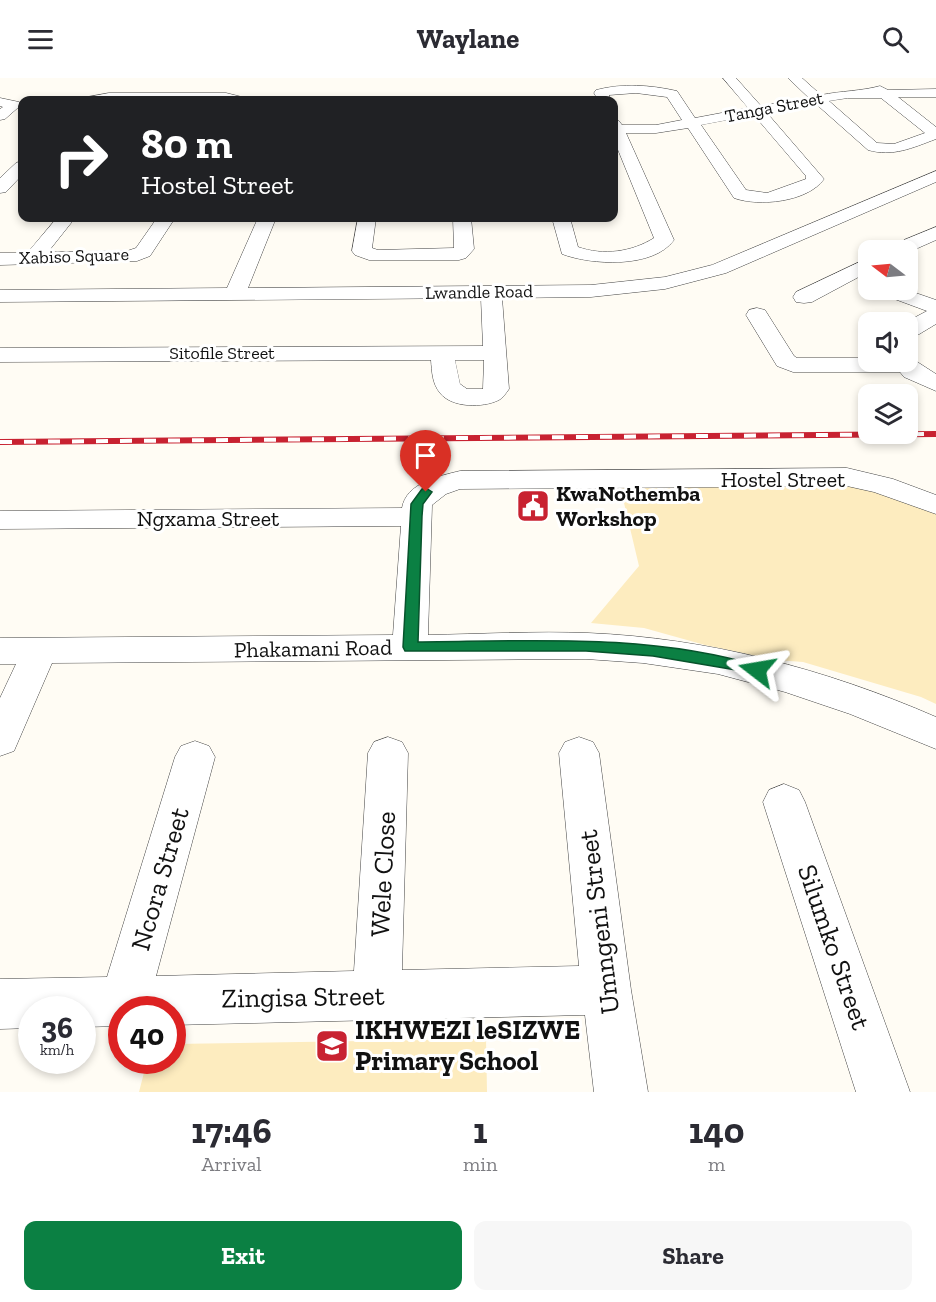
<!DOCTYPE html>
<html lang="en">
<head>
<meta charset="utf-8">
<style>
  body { margin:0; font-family:"Zilla Slab",serif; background:#f7f7f7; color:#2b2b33; height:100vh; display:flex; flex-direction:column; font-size:22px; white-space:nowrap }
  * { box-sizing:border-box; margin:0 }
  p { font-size:20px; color:#7c7c81 }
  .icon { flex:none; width:33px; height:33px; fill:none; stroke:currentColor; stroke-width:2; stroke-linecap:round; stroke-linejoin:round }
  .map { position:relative; height:1014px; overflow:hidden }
  .details { display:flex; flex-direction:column; background:#fff; flex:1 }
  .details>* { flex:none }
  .banner { position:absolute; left:18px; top:18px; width:600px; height:126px; border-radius:12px; box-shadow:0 3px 9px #0003; background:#202124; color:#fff; overflow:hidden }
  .needle { width:39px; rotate:286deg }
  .buttons { position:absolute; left:858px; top:162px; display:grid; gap:12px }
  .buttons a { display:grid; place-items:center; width:60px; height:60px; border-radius:12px; background:#fff; box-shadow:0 3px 9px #0003; font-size:30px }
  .speed { position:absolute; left:18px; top:918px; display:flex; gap:12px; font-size:30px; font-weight:700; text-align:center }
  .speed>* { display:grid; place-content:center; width:78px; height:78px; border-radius:50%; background:#fff; box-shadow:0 3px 9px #0003; line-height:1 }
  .speed small { font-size:15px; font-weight:400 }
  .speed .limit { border:9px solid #d22; background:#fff; color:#111 }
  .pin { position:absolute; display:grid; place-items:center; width:51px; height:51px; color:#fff; margin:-62px -26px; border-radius:50% 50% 50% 0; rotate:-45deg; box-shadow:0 0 6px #0007 }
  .pin .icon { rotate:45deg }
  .me { position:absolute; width:66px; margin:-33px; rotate:284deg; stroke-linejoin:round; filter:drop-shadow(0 0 4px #0008) }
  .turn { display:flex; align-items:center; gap:21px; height:126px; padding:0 24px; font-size:27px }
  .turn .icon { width:78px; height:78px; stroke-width:2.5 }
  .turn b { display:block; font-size:42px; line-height:51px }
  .eta { display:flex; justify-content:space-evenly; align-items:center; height:102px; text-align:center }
  .eta b { font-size:36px; font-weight:700; line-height:42px }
  .button { display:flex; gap:12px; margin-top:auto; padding:12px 24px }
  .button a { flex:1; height:69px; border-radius:12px; background:#0b8043; color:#fff; font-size:24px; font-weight:700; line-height:69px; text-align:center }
  .button a+a { background:#f7f7f7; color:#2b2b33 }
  header { display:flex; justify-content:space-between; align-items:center; height:78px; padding:0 24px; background:#fff; font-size:27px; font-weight:700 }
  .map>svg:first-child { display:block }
  .sand { fill:#fdecbf }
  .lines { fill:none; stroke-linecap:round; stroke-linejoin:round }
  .minor-casing { stroke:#444; stroke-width:1 }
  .minor { fill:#fff; fill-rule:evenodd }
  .rail-casing { stroke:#c82231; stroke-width:6 }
  .rail { stroke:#fff; stroke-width:4; stroke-dasharray:12; stroke-linecap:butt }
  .route { fill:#0b8043; stroke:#07532c; stroke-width:1.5 }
  .labels { text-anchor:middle; stroke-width:6; stroke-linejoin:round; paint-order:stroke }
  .far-street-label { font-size:18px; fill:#111; stroke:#fff }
  .street-label { font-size:22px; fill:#111; stroke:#fff }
  .poi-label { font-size:22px; font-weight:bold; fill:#111; stroke:#fff; text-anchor:start }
  .near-street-label { font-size:27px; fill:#111; stroke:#fff }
  .near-poi-label { font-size:27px; font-weight:bold; fill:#111; stroke:#fff; text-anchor:start }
</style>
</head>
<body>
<header><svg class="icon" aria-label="menu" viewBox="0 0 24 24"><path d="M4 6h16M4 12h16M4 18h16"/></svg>Waylane<svg class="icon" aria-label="search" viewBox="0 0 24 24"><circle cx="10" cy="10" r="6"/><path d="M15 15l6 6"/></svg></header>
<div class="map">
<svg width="936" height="1014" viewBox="0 0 936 1014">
  <rect width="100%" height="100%" fill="#fffcf4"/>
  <path class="sand" d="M 862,407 L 936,434 L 936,626 L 921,619 L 803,584 L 776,582 L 705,567 L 644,550 L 591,545 L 639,488 L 620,408 Z
    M 486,961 L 487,1014 L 139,1014 L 147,983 L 172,982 L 173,966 Z"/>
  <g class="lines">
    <defs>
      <path id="minor" d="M 723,0 L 736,0 L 761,28 L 808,19 L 788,0 L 802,0 L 821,17 C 841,13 862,13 880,8 L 888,12 L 936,11 L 936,19 L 898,19 L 936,49 L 936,61 C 912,70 893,79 868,72 L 816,26 L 767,35 L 824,101 C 808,124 759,129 734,120 L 688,50 L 656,55 L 626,55 L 674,162 C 653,191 591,187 562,176 L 552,140 L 570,140 L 578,169 C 603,178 632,174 654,160 L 614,62 L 614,42 L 619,43 L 622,47 L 656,47 L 682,42 L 667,19 L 636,15 L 609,17 L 610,22 L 598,22 L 594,15 L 596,12 C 623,5 650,7 677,13 L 695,40 L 748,30 ZM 848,20 L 881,20 L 925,55 L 894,66 L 877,65 L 829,23 ZM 754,37 L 806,98 L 806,101 L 767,115 L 746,112 L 701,47 Z
        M 109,15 L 226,15 L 242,19 L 244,22 L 86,22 L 88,19 Z
        M 0,20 L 19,24 L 21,27 L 5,41 L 0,42 L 0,31 L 3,29 L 0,28 Z
        M 22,83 L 22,97 L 6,114 L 0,115 L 0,100 L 16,85 Z
        M 936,93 L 936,104 L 726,195 L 665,211 L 591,219 L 502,220 L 509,311 C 506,315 503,320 499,322 C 483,330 452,330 440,315 C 432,305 432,294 431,282 L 0,284 L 0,270 L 483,268 L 481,220 L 0,224 L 0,212 L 227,210 L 258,140 L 276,140 L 248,210 L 591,207 L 665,199 L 712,187 ZM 455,282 L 484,282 L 483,311 L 467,311 L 460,306 Z
        M 57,140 L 75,140 L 48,174 L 127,173 L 136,170 L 157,140 L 175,140 L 150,178 L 137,183 L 0,187 L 0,175 L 27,175 Z
        M 358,140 L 376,140 L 372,170 L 378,172 L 454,170 L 453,140 L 471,140 L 474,171 L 466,180 L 459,182 L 369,182 L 355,177 L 352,173 Z
        M 936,149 L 936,162 L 918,170 L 904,170 L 901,166 L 904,162 Z
        M 868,180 L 868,194 L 812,224 L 804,225 L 796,224 L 793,219 L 796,214 Z
        M 878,212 L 907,212 L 936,222 L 936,246 L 916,258 L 908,260 L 906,244 L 927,233 L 881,216 Z
        M 757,230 L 765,232 L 794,278 L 797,280 L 868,280 L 868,284 L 908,284 L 908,278 L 936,296 L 936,313 L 904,299 L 900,294 L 793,294 L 777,288 L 746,237 L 749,232 Z
        M 847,390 L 893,401 L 936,417 L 936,436 L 874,414 L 847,408 L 460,411 L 446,416 L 432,427 L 428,557 C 481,556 535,553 588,555 C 708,560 826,591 936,639 L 936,671 L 850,636 L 785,614 L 718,596 L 643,585 L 586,581 L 52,585 L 14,673 L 0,678 L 0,620 L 16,586 L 0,586 L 0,560 L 393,557 L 401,448 L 0,451 L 0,433 L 402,430 C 406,405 439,398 460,393 Z
        M 388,659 L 402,664 L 408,675 L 402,892 L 579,888 L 559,675 L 565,664 L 579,659 L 593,664 L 599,675 L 631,912 L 648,1014 L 594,1014 L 585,937 L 172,947 L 172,932 L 122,932 L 122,948 L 82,949 L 82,932 L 32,932 L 32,950 L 0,951 L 0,901 L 107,899 L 175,679 L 181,668 L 195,663 L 209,668 L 215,679 L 156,898 L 354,893 L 368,675 L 374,664 Z
        M 784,706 L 799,712 L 805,724 L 910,1014 L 856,1014 L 763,724 L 769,712 Z"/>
    </defs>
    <use href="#minor" class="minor-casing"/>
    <use href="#minor" class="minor"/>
    <defs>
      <path id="rail" d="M 0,364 L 936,356"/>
    </defs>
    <use href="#rail" class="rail-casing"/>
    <use href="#rail" class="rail"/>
  </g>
  <path class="route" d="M 426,410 L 432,414 L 423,426 L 422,438 L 418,564 C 532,563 651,555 762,589 L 764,592 L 762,596 L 757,598 L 736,592 L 653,578 L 586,573 L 405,573 L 403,569 L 411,426 L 422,411 Z"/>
  <defs>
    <symbol id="civic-square" viewBox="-11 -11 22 22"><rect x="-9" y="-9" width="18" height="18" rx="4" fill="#c82231" stroke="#fff"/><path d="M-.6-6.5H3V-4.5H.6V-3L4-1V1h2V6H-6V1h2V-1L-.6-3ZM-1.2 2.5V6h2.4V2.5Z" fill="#fff"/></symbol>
    <symbol id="school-square" viewBox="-11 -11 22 22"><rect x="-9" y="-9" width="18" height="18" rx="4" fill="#c82231" stroke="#fff"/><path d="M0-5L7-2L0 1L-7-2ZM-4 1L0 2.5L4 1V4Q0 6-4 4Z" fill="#fff"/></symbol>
  </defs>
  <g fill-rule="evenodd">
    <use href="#civic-square" x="514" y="409" width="38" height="38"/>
    <use href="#school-square" x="313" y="949" width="38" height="38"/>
  </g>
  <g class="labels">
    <g class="far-street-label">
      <text transform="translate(774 29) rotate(-11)" y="6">Tanga Street</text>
      <text transform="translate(74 178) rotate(-2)" y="6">Xabiso Square</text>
      <text transform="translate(479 214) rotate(-1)" y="6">Lwandle Road</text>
      <text x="222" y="281">Sitofile Street</text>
    </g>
    <g class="street-label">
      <text x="783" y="409">Hostel Street</text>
      <text x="208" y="448">Ngxama Street</text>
      <text transform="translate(313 570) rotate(-1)" y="8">Phakamani Road</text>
    </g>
    <g class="poi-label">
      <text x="556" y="423">KwaNothemba<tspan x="556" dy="25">Workshop</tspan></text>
    </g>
    <g class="near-street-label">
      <text transform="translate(383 796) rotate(-87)" y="9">Wele Close</text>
      <text transform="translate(160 801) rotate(-74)" y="9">Ncora Street</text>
      <text transform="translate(599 844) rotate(-97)" y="9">Umngeni Street</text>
      <text transform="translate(834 869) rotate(71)" y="9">Silumko Street</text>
      <text transform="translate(303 919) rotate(-1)" y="9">Zingisa Street</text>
    </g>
    <g class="near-poi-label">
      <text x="355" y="961">IKHWEZI leSIZWE<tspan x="355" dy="31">Primary School</tspan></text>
    </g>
  </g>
</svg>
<div class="buttons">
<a><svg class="needle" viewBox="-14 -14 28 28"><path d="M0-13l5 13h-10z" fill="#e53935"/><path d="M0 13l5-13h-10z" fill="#7c7c81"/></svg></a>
<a><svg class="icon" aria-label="sound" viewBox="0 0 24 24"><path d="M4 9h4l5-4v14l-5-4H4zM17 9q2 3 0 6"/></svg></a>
<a><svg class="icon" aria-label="layers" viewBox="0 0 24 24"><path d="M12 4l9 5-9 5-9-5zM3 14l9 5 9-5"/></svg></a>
</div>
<div class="speed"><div>36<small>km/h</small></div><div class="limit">40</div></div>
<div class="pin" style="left:426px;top:414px;background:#d93025"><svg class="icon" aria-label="arrive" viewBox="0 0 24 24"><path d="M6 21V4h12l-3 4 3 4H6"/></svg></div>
<svg class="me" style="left:757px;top:592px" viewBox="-20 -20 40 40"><path d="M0-17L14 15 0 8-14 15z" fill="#0b8043" stroke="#fff" stroke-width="4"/></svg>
<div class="banner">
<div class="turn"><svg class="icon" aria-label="right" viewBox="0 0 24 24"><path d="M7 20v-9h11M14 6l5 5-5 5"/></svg><div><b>80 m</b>Hostel Street</div></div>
</div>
</div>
<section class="details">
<div class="eta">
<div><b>17:46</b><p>Arrival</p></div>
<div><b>1</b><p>min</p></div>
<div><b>140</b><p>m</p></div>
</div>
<div class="button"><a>Exit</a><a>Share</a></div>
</section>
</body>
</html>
